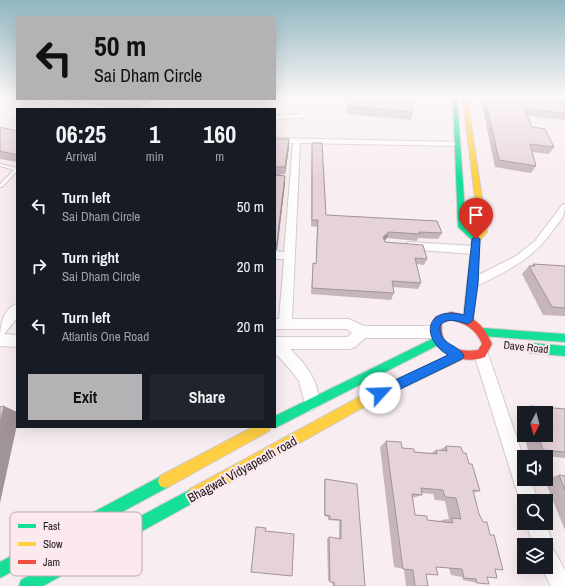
<!DOCTYPE html>
<html lang="en">
<head>
<meta charset="utf-8">
<style>
  body { margin:0; font-family:"Archivo Narrow",sans-serif; background:#20242c; color:#f1f3f6; height:100vh; display:flex; flex-direction:column; font-size:15px; white-space:nowrap }
  * { box-sizing:border-box; margin:0 }
  p { font-size:13px; color:#9ea1a6 }
  .icon { flex:none; width:22px; height:22px; fill:none; stroke:currentColor; stroke-width:2; stroke-linecap:round; stroke-linejoin:round }
  .map { position:relative; flex:1; overflow:hidden }
  .details { position:absolute; left:16px; top:108px; width:260px; height:320px; display:flex; flex-direction:column; background:#171b24; border-radius:0px; box-shadow:0 4px 16px #0002 }
  .details>* { flex:none }
  .hud { position:absolute; left:16px; top:16px; width:260px; height:84px; border-radius:0px; box-shadow:0 4px 16px #0002; background:#b4b2b4; color:#111; overflow:hidden }
  .needle { width:26px; rotate:186deg }
  .fabs { position:absolute; left:517px; top:406px; display:grid; gap:8px }
  .fabs a { display:grid; place-items:center; width:36px; height:36px; border-radius:0px; background:#171b24; box-shadow:0 4px 16px #0002; font-size:20px }
  .pin { position:absolute; display:grid; place-items:center; width:34px; height:34px; color:#fff; margin:-41px -17px; border-radius:50% 50% 50% 0; rotate:-45deg; box-shadow:0 0 4px #0007 }
  .pin .icon { rotate:45deg }
  .me { position:absolute; width:44px; margin:-22px; rotate:65deg; stroke-linejoin:round; filter:drop-shadow(0 0 3px #0008) }
  .turn { display:flex; align-items:center; gap:14px; height:84px; padding:0 12px; font-size:18px }
  .turn .icon { width:52px; height:52px; stroke-width:2.5 }
  .turn b { display:block; font-size:28px; line-height:34px }
  .eta { display:flex; justify-content:space-evenly; align-items:center; height:68px; text-align:center }
  .eta b { font-size:24px; font-weight:800; line-height:28px }
  .cta { display:flex; gap:8px; margin-top:auto; padding:8px 12px }
  .cta a { flex:1; height:46px; border-radius:0px; background:#b4b2b4; color:#111; font-size:16px; font-weight:800; line-height:46px; text-align:center }
  .cta a+a { background:#20242c; color:#f1f3f6 }
  ul { padding:0; list-style:none }
  li { display:flex; align-items:center; gap:12px; height:60px; padding:0 12px }
  li div { flex:1 }
  li b { display:block; font-size:15px }
  li em { font-style:normal }
  .map>svg:first-child { display:block }
  .lines { fill:none; stroke-linecap:round; stroke-linejoin:round }
  .lane-casing { stroke:#d3cbcd; stroke-width:2 }
  .street-casing { stroke:#d3cbcd; stroke-width:2 }
  .fast-casing { stroke:#d3cbcd; stroke-width:2 }
  .slow-casing { stroke:#d3cbcd; stroke-width:2 }
  .jam-casing { stroke:#d3cbcd; stroke-width:2 }
  .lane { fill:#fefcfd; fill-rule:evenodd }
  .street { fill:#fefcfd; fill-rule:evenodd }
  .fast { fill:#16e098; fill-rule:evenodd }
  .slow { fill:#ffcf43; fill-rule:evenodd }
  .jam { fill:#f24e42; fill-rule:evenodd }
  .wall { fill:#c6b5bb; fill-rule:evenodd }
  .shaded-wall { fill:#a19498 }
  .building { fill:#e6d3d9; stroke:#a19498; fill-rule:evenodd }
  .route { fill:#1a73e8; stroke:#114b97 }
  .labels { text-anchor:middle; stroke-width:4; stroke-linejoin:round; paint-order:stroke }
  .street-label { font-size:11px; fill:#1d1719; stroke:#fce9ee }
  .near-street-label { font-size:13px; fill:#1d1719; stroke:#fce9ee }
  .key { fill:#fce9ee; stroke:#b9aaae; stroke-width:1 }
  .key-label { font-size:11px; fill:#1d1719 }
</style>
</head>
<body>
<div class="map">
<svg width="565" height="586" viewBox="0 0 565 586">
  <rect width="100%" height="100%" fill="#f8edf0"/>
  <g class="lines">
    <defs>
      <path id="lane" d="M 0,164 L 17,168 L 17,171 L 2,187 L 0,187 L 0,184 L 14,170 L 0,166 Z"/>
      <path id="street" d="M 309,98 L 315,98 L 303,118 L 275,119 L 275,115 L 299,115 Z
        M 24,99 L 37,99 L 86,109 L 73,109 Z
        M 177,99 L 183,99 L 175,109 L 169,109 Z
        M 275,138 L 458,142 L 462,144 L 458,146 L 300,143 L 292,319 L 349,319 L 364,326 L 435,326 L 440,328 L 442,332 L 440,336 L 435,338 L 365,338 L 355,347 L 350,349 L 290,349 C 304,362 325,387 316,408 L 311,411 L 306,408 L 299,381 L 289,368 L 275,353 L 275,337 L 347,337 L 352,333 L 347,329 L 275,329 L 275,319 L 279,319 L 284,259 L 275,259 L 275,251 L 284,252 L 293,143 L 275,142 Z
        M 565,204 C 565,216 561,220 554,229 C 532,260 510,269 477,286 L 469,286 L 467,283 L 469,280 L 516,256 L 535,241 L 562,205 Z
        M 408,242 L 474,246 L 479,250 L 474,254 L 404,249 L 403,246 Z
        M 17,304 L 17,318 L 4,334 L 17,335 L 17,347 L 0,346 C 0,330 0,310 17,304 Z
        M 481,348 L 486,350 L 488,354 L 524,459 L 524,479 L 531,479 L 538,501 L 524,501 L 524,508 L 520,501 L 474,354 L 476,350 Z
        M 526,523 L 546,523 L 553,545 L 552,547 L 565,570 L 565,586 L 551,586 L 541,567 L 546,567 L 546,545 L 533,545 Z"/>
      <path id="fast" d="M 453,98 L 457,98 L 466,226 L 479,237 L 480,239 L 476,242 L 473,241 L 458,227 Z
        M 482,328 L 565,334 L 565,342 L 482,336 L 478,335 L 477,332 L 478,329 Z
        M 438,336 L 442,337 L 443,340 L 442,343 L 279,426 L 275,428 L 273,427 L 275,427 L 275,416 Z
        M 530,343 L 565,346 L 565,356 L 530,353 L 526,351 L 525,348 L 526,345 Z
        M 165,474 L 170,476 L 172,481 L 170,486 L 0,578 L 0,562 Z
        M 195,487 L 200,489 L 202,494 L 200,499 L 43,586 L 19,586 L 21,580 Z"/>
      <path id="slow" d="M 463,98 L 467,98 L 487,232 L 480,240 L 473,320 L 471,323 L 468,324 L 465,323 L 463,320 L 472,239 L 479,231 Z
        M 459,351 L 463,353 L 464,356 L 463,359 L 371,403 L 200,499 L 195,501 L 190,499 L 188,494 L 190,489 L 363,395 Z
        M 253,427 L 271,427 L 269,431 L 170,486 L 165,488 L 160,486 L 158,481 L 160,476 Z"/>
      <path id="jam" d="M 451,312 C 473,316 483,323 492,344 L 485,357 C 460,367 419,348 435,317 ZM 451,320 C 465,323 476,329 482,344 L 478,350 C 457,353 439,346 442,323 Z"/>
    </defs>
    <use href="#lane" class="lane-casing"/>
    <use href="#street" class="street-casing"/>
    <use href="#fast" class="fast-casing"/>
    <use href="#slow" class="slow-casing"/>
    <use href="#jam" class="jam-casing"/>
    <use href="#lane" class="lane"/>
    <use href="#street" class="street"/>
    <use href="#fast" class="fast"/>
    <use href="#slow" class="slow"/>
    <use href="#jam" class="jam"/>
  </g>
  <path class="wall" d="M 482,98 L 565,98 L 565,120 L 527,116 L 532,127 L 554,147 L 549,154 L 532,152 L 536,166 L 531,173 L 495,167 L 481,100 Z
    M 49,99 L 155,99 L 138,109 L 116,109 L 90,105 L 87,100 L 79,104 Z
    M 380,101 L 413,112 L 411,120 L 346,114 L 347,106 Z
    M 0,127 L 17,131 L 17,162 L 0,159 Z
    M 275,139 L 289,147 L 285,174 L 277,175 L 285,183 L 277,250 L 275,250 Z
    M 312,143 L 326,215 L 442,233 L 438,239 L 418,238 L 417,241 L 387,238 L 384,241 L 385,242 L 427,259 L 424,265 L 416,264 L 421,283 L 418,289 L 393,287 L 394,293 L 391,300 L 311,294 L 313,263 L 316,264 L 317,227 L 311,226 Z
    M 533,264 L 565,266 L 565,316 L 543,315 L 522,274 L 529,266 L 531,266 Z
    M 530,406 L 565,409 L 565,458 L 529,454 L 524,435 L 546,435 L 546,413 L 524,413 L 524,434 L 518,412 Z
    M 386,441 L 414,452 L 431,453 L 436,450 L 438,451 L 446,446 L 463,453 L 469,464 L 480,491 L 473,493 L 495,569 L 487,577 L 477,583 L 463,580 L 462,577 L 451,575 L 449,568 L 436,567 L 426,574 L 428,586 L 406,586 L 404,569 L 394,567 L 380,447 ZM 422,493 L 433,494 L 435,500 L 445,501 L 449,519 L 441,520 L 441,521 L 427,520 L 415,515 L 412,498 L 422,495 Z
    M 559,475 L 565,476 L 565,530 L 544,479 Z
    M 325,479 L 357,484 L 334,586 L 332,584 L 332,582 L 330,582 L 328,580 L 327,538 L 339,539 L 339,521 L 328,520 L 328,517 L 324,516 L 324,482 Z"/>
  <path class="shaded-wall" d="M 76,99 L 86,99 L 87,100 L 79,104 Z
    M 133,99 L 155,99 L 138,109 L 132,109 L 129,101 Z
    M 289,139 L 289,147 L 285,174 L 285,167 Z
    M 285,176 L 285,183 L 277,250 L 275,250 L 275,243 Z
    M 389,232 L 387,238 L 381,244 L 383,237 Z
    M 276,257 L 276,265 L 275,271 L 275,262 Z
    M 4,406 L 17,412 L 17,425 L 0,503 L 0,422 Z"/>
  <path class="building" d="M 350,98 L 376,98 L 380,101 L 385,99 L 385,98 L 412,98 L 413,112 L 347,106 Z
    M 485,98 L 517,98 L 565,104 L 565,113 L 524,109 L 532,127 L 545,129 L 554,147 L 530,144 L 536,166 L 499,160 Z
    M 116,99 L 133,99 L 129,101 Z
    M 0,127 L 17,131 L 17,155 L 0,151 Z
    M 275,139 L 289,139 L 285,167 L 275,167 Z
    M 312,143 L 322,143 L 326,215 L 437,221 L 442,233 L 419,232 L 420,234 L 389,232 L 383,237 L 385,242 L 423,245 L 427,259 L 415,258 L 421,283 L 392,281 L 394,293 L 312,288 L 313,263 L 316,264 L 318,220 L 312,220 Z
    M 275,175 L 285,176 L 277,242 L 275,243 Z
    M 533,264 L 565,266 L 565,308 L 552,307 L 529,266 L 535,266 Z
    M 4,406 L 0,422 L 0,407 Z
    M 530,406 L 565,409 L 565,452 L 543,450 L 538,435 L 546,435 L 546,413 L 532,413 Z
    M 386,441 L 401,442 L 402,448 L 414,449 L 414,452 L 437,454 L 436,450 L 447,451 L 446,446 L 461,447 L 463,453 L 466,453 L 469,464 L 472,464 L 480,491 L 473,490 L 479,514 L 483,522 L 487,522 L 490,535 L 494,535 L 503,570 L 495,569 L 497,578 L 487,577 L 489,584 L 477,583 L 476,579 L 464,578 L 462,569 L 436,567 L 438,575 L 426,574 L 428,586 L 415,586 L 413,570 L 403,569 ZM 421,488 L 443,490 L 445,497 L 456,498 L 461,519 L 452,518 L 453,523 L 427,520 L 427,516 L 415,515 L 412,494 L 422,495 Z
    M 559,475 L 565,476 L 565,490 Z
    M 325,479 L 357,484 L 365,586 L 334,586 L 334,582 L 330,582 L 329,537 L 341,539 L 341,520 L 330,519 L 330,516 L 325,515 Z
    M 256,527 L 266,528 L 265,531 L 294,534 L 292,576 L 251,572 Z"/>
  <linearGradient id="sky" x2="0" y2="1"><stop stop-color="#91b6c0"/><stop offset="0.54" stop-color="#fcf7f8"/><stop offset="1" stop-color="#fcf7f8" stop-opacity="0"/></linearGradient>
  <rect width="565" height="180" fill="url(#sky)"/>
  <path class="route" d="M 476,236 L 480,239 L 478,284 L 473,320 L 468,324 C 459,322 446,316 440,326 C 439,346 458,343 464,356 L 462,359 L 384,397 L 380,399 L 376,397 L 374,393 L 376,389 L 448,355 C 420,338 425,305 464,315 L 472,239 Z"/>
  <g class="labels">
    <g class="street-label">
      <text transform="translate(526 347) rotate(6)" y="4">Dave Road</text>
    </g>
    <g class="near-street-label">
      <text transform="translate(242 469) rotate(-29)" y="5">Bhagwat Vidyapeeth road</text>
    </g>
  </g>
  <rect x="10" y="512" width="132" height="64" rx="6" class="key"/>
  <rect x="18" y="524" width="18" height="4" fill="#16e098"/>
  <rect x="18" y="542" width="18" height="4" fill="#ffcf43"/>
  <rect x="18" y="560" width="18" height="4" fill="#f24e42"/>
  <g class="key-label">
    <text x="43" y="530">Fast</text>
    <text x="43" y="548">Slow</text>
    <text x="43" y="566">Jam</text>
  </g>
</svg>
<div class="fabs">
<a><svg class="needle" viewBox="-14 -14 28 28"><path d="M0-13l5 13h-10z" fill="#e53935"/><path d="M0 13l5-13h-10z" fill="#9ea1a6"/></svg></a>
<a><svg class="icon" aria-label="sound" viewBox="0 0 24 24"><path d="M4 9h4l5-4v14l-5-4H4zM17 9q2 3 0 6"/></svg></a>
<a><svg class="icon" aria-label="search" viewBox="0 0 24 24"><circle cx="10" cy="10" r="6"/><path d="M15 15l6 6"/></svg></a>
<a><svg class="icon" aria-label="layers" viewBox="0 0 24 24"><path d="M12 4l9 5-9 5-9-5zM3 14l9 5 9-5"/></svg></a>
</div>
<div class="pin" style="left:476px;top:239px;background:#d93025"><svg class="icon" aria-label="arrive" viewBox="0 0 24 24"><path d="M6 21V4h12l-3 4 3 4H6"/></svg></div>
<svg class="me" style="left:380px;top:393px" viewBox="-20 -20 40 40"><circle r="19" fill="#fff"/><path d="M0-13L10 11 0 6-10 11z" fill="#1a73e8"/></svg>
<div class="hud">
<div class="turn"><svg class="icon" aria-label="left" viewBox="0 0 24 24"><path d="M17 20v-9H6M10 6l-5 5 5 5"/></svg><div><b>50 m</b>Sai Dham Circle</div></div>
</div>
<section class="details">
<div class="eta">
<div><b>06:25</b><p>Arrival</p></div>
<div><b>1</b><p>min</p></div>
<div><b>160</b><p>m</p></div>
</div>
<ul>
<li><svg class="icon" aria-label="left" viewBox="0 0 24 24"><path d="M17 20v-9H6M10 6l-5 5 5 5"/></svg><div><b>Turn left</b><p>Sai Dham Circle</p></div><em>50 m</em></li>
<li><svg class="icon" aria-label="right" viewBox="0 0 24 24"><path d="M7 20v-9h11M14 6l5 5-5 5"/></svg><div><b>Turn right</b><p>Sai Dham Circle</p></div><em>20 m</em></li>
<li><svg class="icon" aria-label="left" viewBox="0 0 24 24"><path d="M17 20v-9H6M10 6l-5 5 5 5"/></svg><div><b>Turn left</b><p>Atlantis One Road</p></div><em>20 m</em></li>
</ul>
<div class="cta"><a>Exit</a><a>Share</a></div>
</section>
</div>
</body>
</html>
